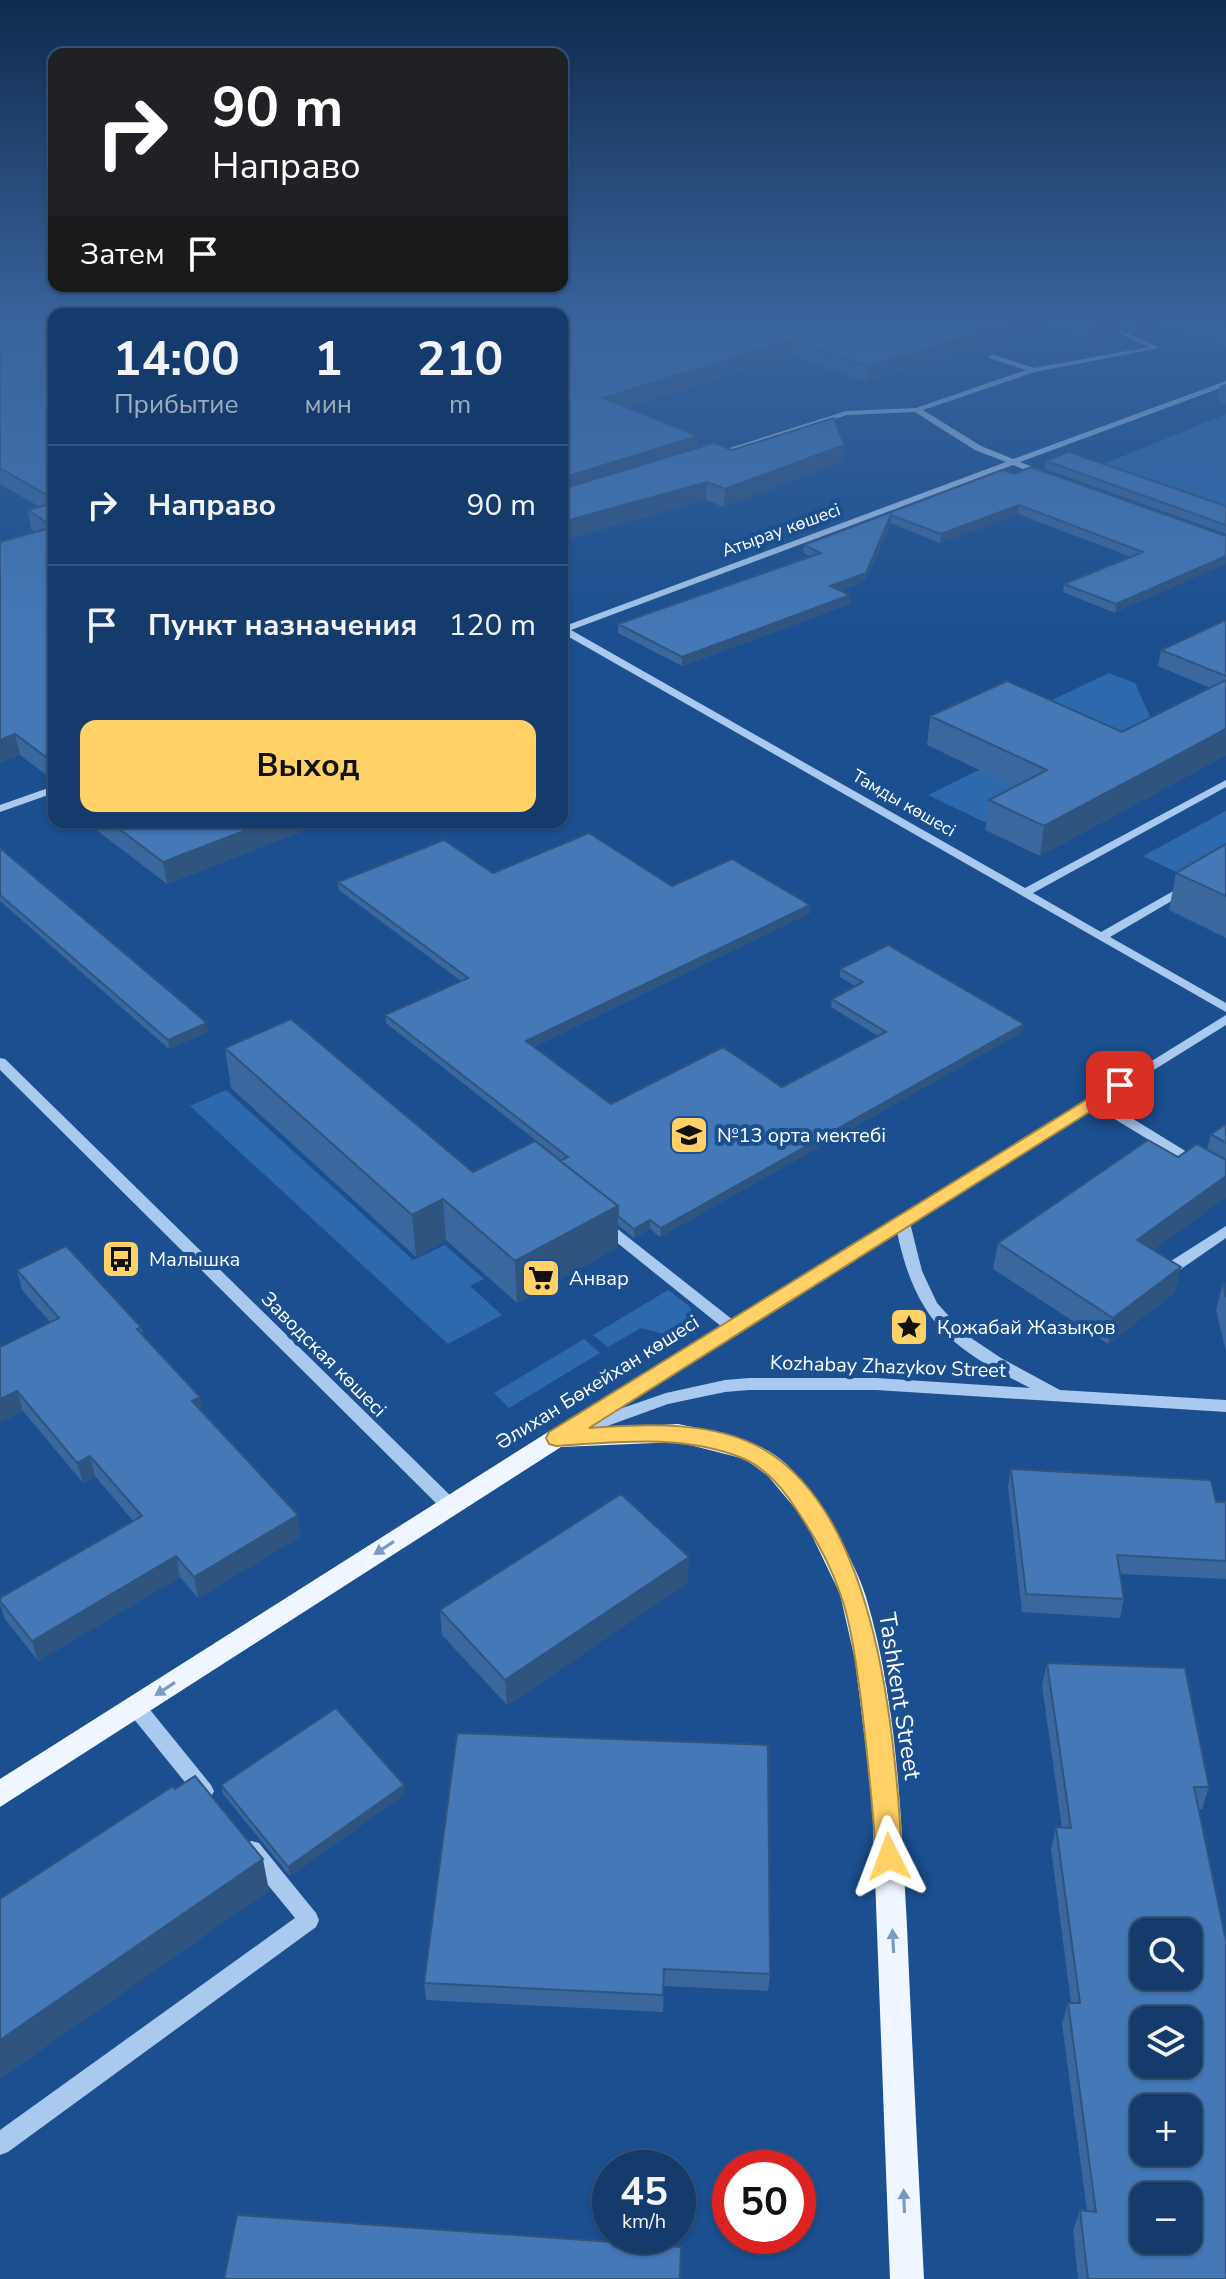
<!DOCTYPE html>
<html lang="ru">
<head>
<meta charset="utf-8">
<style>
  body { margin:0; font-family:"Nunito Sans",sans-serif; background:#214673; color:#f1f3f6; height:100vh; display:flex; flex-direction:column; font-size:30px; white-space:nowrap }
  * { box-sizing:border-box; margin:0 }
  p { font-size:26px; color:#9dadc1 }
  .icon { flex:none; width:44px; height:44px; fill:none; stroke:currentColor; stroke-width:2; stroke-linecap:round; stroke-linejoin:round }
  .map { position:relative; flex:1; overflow:hidden }
  .sheet { position:absolute; left:48px; top:308px; width:520px; height:520px; display:flex; flex-direction:column; background:#143b6b; border-radius:16px; box-shadow:0 2px 6px #0004,0 0 0 2px #33557e }
  .sheet>* { flex:none }
  .hud { position:absolute; left:48px; top:48px; width:520px; height:244px; border-radius:16px; box-shadow:0 2px 6px #0004,0 0 0 2px #33557e; background:#202124; color:#fff; overflow:hidden }
  .tools { position:absolute; left:1130px; top:1918px; display:grid; gap:16px }
  .tools a { display:grid; place-items:center; width:72px; height:72px; border-radius:16px; background:#143b6b; box-shadow:0 2px 6px #0004,0 0 0 2px #33557e; font-size:40px }
  .speed { position:absolute; left:592px; top:2150px; display:flex; gap:16px; font-size:40px; font-weight:700; text-align:center }
  .speed>* { display:grid; place-content:center; width:104px; height:104px; border-radius:50%; background:#143b6b; box-shadow:0 2px 6px #0004,0 0 0 2px #33557e; line-height:1 }
  .speed small { font-size:20px; font-weight:400 }
  .speed .limit { border:12px solid #d22; background:#fff; color:#111 }
  .pin { position:absolute; display:grid; place-items:center; width:68px; height:68px; color:#fff; margin:-34px; border-radius:16px; box-shadow:0 4px 12px #0006 }
  .me { position:absolute; width:88px; margin:-44px; rotate:357deg; stroke-linejoin:round; filter:drop-shadow(0 0 6px #0008) }
  .turn { display:flex; align-items:center; gap:28px; height:168px; padding:0 32px; font-size:36px }
  .turn .icon { width:104px; height:104px; stroke-width:2.5 }
  .turn b { display:block; font-size:56px; line-height:68px }
  .then { display:flex; align-items:center; height:76px; padding:0 32px; background:#0003; gap:16px; font-size:30px }
  .eta { display:flex; justify-content:space-evenly; align-items:center; height:136px; text-align:center }
  .eta b { font-size:48px; font-weight:700; line-height:56px }
  .cta { display:flex; gap:16px; margin-top:auto; padding:16px 32px }
  .cta a { flex:1; height:92px; border-radius:16px; background:#ffd166; color:#111; font-size:32px; font-weight:700; line-height:92px; text-align:center }
  ul { padding:0; list-style:none }
  li { display:flex; align-items:center; gap:24px; height:120px; padding:0 32px; border-top:2px solid #33557e }
  li div { flex:1 }
  li b { display:block; font-size:30px }
  li em { font-style:normal }
  .map>svg:first-child { display:block }
  .green { fill:#2e69ad }
  .lines { fill:none; stroke-linecap:round; stroke-linejoin:round }
  .minor { fill:#a9c9ee; fill-rule:evenodd }
  .major { fill:#f0f6ff; fill-rule:evenodd }
  .wall { fill:#3a679d }
  .shaded-wall { fill:#305480 }
  .building { fill:#4478b7; stroke:#305480; stroke-width:2; fill-rule:evenodd }
  .oneway { fill:#7b9ac1 }
  .route { fill:#ffd166; stroke:#a68842; stroke-width:2 }
  .labels { text-anchor:middle; stroke-width:8; stroke-linejoin:round; paint-order:stroke }
  .far-street-label { font-size:18px; fill:#fff; stroke:#1b4f8f }
  .poi-label { font-size:20px; fill:#fff; stroke:#1b4f8f; text-anchor:start }
  .street-label { font-size:20px; fill:#fff; stroke:#1b4f8f }
  .near-street-label { font-size:24px; fill:#fff; stroke:#1b4f8f }
</style>
</head>
<body>
<div class="map">
<svg width="1226" height="2279" viewBox="0 0 1226 2279">
  <rect width="100%" height="100%" fill="#1b4f8f"/>
  <path class="green" d="M 1226,414 L 1226,515 L 1092,469 Z
    M 1109,673 L 1135,683 L 1157,732 L 984,822 L 928,795 L 1070,725 L 1035,708 Z
    M 1226,811 L 1226,848 L 1180,874 L 1143,856 Z
    M 226,1090 L 413,1260 L 445,1245 L 484,1279 L 470,1286 L 502,1315 L 448,1344 L 190,1106 Z
    M 668,1290 L 689,1306 L 695,1317 L 663,1334 L 641,1328 L 608,1347 L 593,1335 Z
    M 584,1339 L 600,1353 L 509,1408 L 494,1393 Z"/>
  <g class="lines">
    <path class="minor" d="M 1085,317 L 1093,317 L 1160,348 L 1035,372 L 923,410 L 981,446 L 1013,459 L 1226,381 L 1226,386 L 1020,462 L 1048,473 L 1048,477 L 1042,477 L 1013,465 L 571,630 L 1025,888 L 1226,780 L 1226,787 L 1033,893 L 1101,932 L 1184,885 L 1192,885 L 1192,889 L 1110,937 L 1226,1003 L 1226,1012 L 562,633 L 562,627 L 1006,462 L 975,450 L 915,412 L 847,415 L 715,457 L 708,455 L 846,411 L 916,408 L 1026,370 L 989,358 L 992,354 L 1034,368 L 1149,347 Z
      M 54,786 L 54,793 L 0,812 L 0,805 Z
      M 1226,1015 L 1226,1025 L 1104,1101 L 1226,1176 L 1226,1187 L 1095,1107 L 910,1223 L 922,1271 L 937,1303 L 965,1334 L 1001,1358 L 1060,1390 L 1226,1400 L 1226,1412 L 876,1390 L 749,1390 L 725,1392 L 668,1404 L 588,1433 L 582,1435 L 576,1433 C 568,1439 560,1446 550,1442 L 548,1438 L 550,1434 L 722,1327 L 600,1229 L 598,1226 L 600,1223 L 610,1223 L 733,1320 ZM 897,1232 C 916,1322 951,1348 1030,1388 L 876,1378 L 749,1378 L 725,1380 L 666,1393 L 608,1413 Z
      M 0,1058 L 5,1059 L 456,1501 L 459,1506 L 456,1511 L 450,1513 L 444,1511 L 0,1070 Z
      M 1226,1226 L 1226,1238 L 1181,1269 L 1171,1269 L 1168,1265 L 1171,1261 Z
      M 136,1699 L 143,1701 L 211,1785 L 214,1791 L 211,1797 L 204,1800 L 197,1797 L 129,1713 L 127,1707 L 129,1701 Z
      M 252,1841 L 259,1843 L 316,1913 L 319,1920 L 316,1927 L 8,2152 L 0,2155 L 0,2130 L 295,1918 L 245,1857 L 242,1850 L 245,1843 Z"/>
    <path class="major" d="M 678,1424 C 715,1432 756,1437 785,1463 C 814,1489 855,1560 866,1597 C 898,1703 901,1818 907,1927 C 912,2045 918,2162 924,2279 L 890,2279 L 872,1797 L 855,1660 L 840,1594 L 804,1519 L 768,1476 L 745,1459 L 678,1442 L 561,1447 L 0,1807 L 0,1779 L 548,1432 Z"/>
  </g>
  <path class="wall" d="M 0,317 L 54,317 L 54,781 L 20,755 L 0,762 L 36,532 L 31,529 L 28,510 L 40,507 L 0,484 Z
    M 562,317 L 1226,317 L 1226,346 L 1154,328 L 1134,332 L 1119,326 L 1118,336 L 1087,342 L 1049,327 L 866,382 L 792,356 L 627,407 L 698,436 L 697,448 L 732,450 L 844,445 L 842,462 L 724,507 L 706,500 L 562,540 Z
    M 1226,384 L 1226,404 L 1217,400 L 1220,386 Z
    M 1046,461 L 1226,506 L 1226,534 L 1045,469 Z
    M 1014,474 L 1226,536 L 1115,613 L 1063,592 L 1064,584 L 1131,557 L 1018,514 L 940,543 L 891,523 L 865,581 L 840,591 L 850,595 L 850,604 L 682,666 L 618,633 L 618,624 L 810,556 L 803,553 L 804,545 Z
    M 1226,620 L 1226,755 L 1040,856 L 985,830 L 989,800 L 1015,787 L 927,745 L 930,716 L 1122,732 L 1210,688 L 1158,666 L 1161,650 Z
    M 86,822 L 302,822 L 303,831 L 167,884 Z
    M 1226,844 L 1226,938 L 1169,910 L 1176,873 Z
    M 0,848 L 208,1032 L 169,1049 L 0,901 Z
    M 493,873 L 672,886 L 810,913 L 533,1047 L 611,1104 L 782,1087 L 878,1036 L 831,1007 L 832,999 L 855,986 L 840,977 L 840,969 L 1024,1024 L 1022,1032 L 660,1237 L 650,1229 L 634,1238 L 618,1225 L 618,1247 L 517,1303 L 446,1240 L 416,1257 L 231,1088 L 225,1048 L 473,1172 L 561,1160 L 386,1023 L 385,1015 L 461,981 L 339,890 L 338,882 Z
    M 1226,1123 L 1226,1197 L 1153,1250 L 1181,1267 L 1174,1293 L 1108,1344 L 993,1269 L 998,1243 L 1178,1157 L 1207,1149 L 1211,1134 Z
    M 17,1270 L 141,1327 L 143,1335 L 301,1536 L 198,1598 L 180,1577 L 38,1661 L 5,1619 L 0,1604 L 0,1598 L 133,1521 L 95,1476 L 83,1483 L 23,1411 L 0,1423 L 0,1347 L 50,1322 L 22,1290 Z
    M 1223,1283 L 1226,1284 L 1226,1352 L 1216,1310 Z
    M 1011,1469 L 1216,1502 L 1226,1502 L 1226,1579 L 1120,1574 L 1124,1599 L 1120,1618 L 1022,1612 L 1008,1487 Z
    M 688,1583 L 507,1705 L 442,1635 L 440,1610 Z
    M 1047,1663 L 1209,1787 L 1202,1809 L 1199,1809 L 1226,2279 L 1078,2279 L 1073,2230 L 1080,2210 L 1087,2211 L 1062,2024 L 1068,2003 L 1071,2003 L 1051,1849 L 1056,1827 L 1062,1828 L 1042,1685 Z
    M 457,1733 L 770,1974 L 768,1991 L 664,1986 L 663,2012 L 426,2000 L 424,1983 Z
    M 221,1785 L 404,1785 L 405,1794 L 290,1876 L 223,1794 Z"/>
  <path class="shaded-wall" d="M 1032,317 L 1050,317 L 1049,327 L 866,382 L 868,366 Z
    M 1136,317 L 1156,317 L 1154,328 L 1134,332 Z
    M 1120,320 L 1118,336 L 1087,342 L 1089,326 Z
    M 792,340 L 792,356 L 604,415 L 603,398 Z
    M 698,436 L 697,453 L 562,496 L 562,478 Z
    M 844,445 L 842,462 L 724,507 L 725,489 Z
    M 707,482 L 706,500 L 562,540 L 562,522 Z
    M 1019,505 L 1018,514 L 940,543 L 941,534 Z
    M 891,515 L 891,523 L 865,581 L 830,595 L 830,586 Z
    M 1226,556 L 1226,564 L 1115,613 L 1116,604 Z
    M 850,595 L 850,604 L 682,666 L 682,657 Z
    M 1226,729 L 1226,755 L 1040,856 L 1044,826 Z
    M 15,734 L 20,755 L 0,762 L 0,740 Z
    M 267,822 L 302,822 L 303,831 L 167,884 L 163,862 Z
    M 810,905 L 810,913 L 526,1050 L 526,1041 Z
    M 207,1023 L 208,1032 L 169,1049 L 168,1040 Z
    M 1024,1024 L 1022,1032 L 660,1237 L 661,1228 Z
    M 1226,1176 L 1226,1197 L 1132,1266 L 1137,1240 Z
    M 443,1199 L 446,1240 L 416,1257 L 412,1215 Z
    M 618,1206 L 618,1247 L 517,1303 L 515,1261 Z
    M 650,1220 L 650,1229 L 634,1238 L 634,1229 Z
    M 1181,1267 L 1174,1293 L 1108,1344 L 1113,1318 Z
    M 17,1391 L 23,1411 L 0,1423 L 0,1399 Z
    M 200,1397 L 203,1417 L 192,1401 Z
    M 90,1456 L 95,1476 L 83,1483 L 77,1463 Z
    M 298,1515 L 301,1536 L 198,1598 L 194,1577 Z
    M 176,1556 L 180,1577 L 38,1661 L 32,1641 Z
    M 689,1557 L 688,1583 L 507,1705 L 505,1680 Z
    M 404,1785 L 405,1794 L 290,1876 L 288,1867 Z
    M 263,1859 L 269,1891 L 0,2079 L 0,2040 Z"/>
  <path class="building" d="M 0,317 L 54,317 L 54,499 L 0,468 Z
    M 562,317 L 1032,317 L 868,366 L 792,340 L 603,398 L 698,436 L 562,478 Z
    M 1065,317 L 1113,317 L 1120,320 L 1089,326 Z
    M 1174,317 L 1226,317 L 1226,330 Z
    M 834,418 L 844,445 L 725,489 L 707,482 L 562,522 L 562,489 L 714,443 L 732,450 Z
    M 1069,452 L 1226,506 L 1226,525 L 1046,461 Z
    M 1031,467 L 1226,536 L 1226,556 L 1116,604 L 1064,584 L 1143,552 L 1019,505 L 941,534 L 891,515 L 866,573 L 830,586 L 850,595 L 682,657 L 618,624 L 821,553 L 804,545 L 1002,470 L 1014,474 Z
    M 54,503 L 54,763 L 15,734 L 0,740 L 0,542 L 53,527 L 28,510 Z
    M 1226,620 L 1226,676 L 1161,650 Z
    M 1226,680 L 1226,729 L 1044,826 L 989,800 L 1047,770 L 930,716 L 1007,681 L 1122,732 Z
    M 110,822 L 267,822 L 163,862 Z
    M 589,833 L 672,886 L 732,859 L 810,905 L 526,1041 L 611,1104 L 723,1047 L 782,1087 L 886,1032 L 832,999 L 863,982 L 840,969 L 888,945 L 1024,1024 L 661,1228 L 650,1220 L 634,1229 L 618,1216 L 618,1206 L 560,1161 L 568,1157 L 385,1015 L 468,978 L 338,882 L 444,840 L 493,873 Z
    M 1226,844 L 1226,896 L 1176,873 Z
    M 0,848 L 207,1023 L 168,1040 L 0,895 Z
    M 291,1019 L 473,1172 L 535,1141 L 618,1206 L 515,1261 L 443,1199 L 412,1215 L 225,1048 Z
    M 1226,1124 L 1226,1143 L 1211,1134 Z
    M 1148,1140 L 1178,1157 L 1197,1144 L 1226,1160 L 1226,1176 L 1137,1240 L 1181,1267 L 1113,1318 L 998,1243 Z
    M 66,1246 L 141,1327 L 137,1329 L 200,1397 L 192,1401 L 298,1515 L 194,1577 L 176,1556 L 32,1641 L 0,1601 L 0,1598 L 142,1516 L 90,1456 L 77,1463 L 17,1391 L 0,1399 L 0,1347 L 59,1318 L 17,1270 Z
    M 1223,1283 L 1226,1284 L 1226,1297 Z
    M 1011,1469 L 1211,1480 L 1216,1502 L 1226,1502 L 1226,1561 L 1117,1555 L 1124,1599 L 1026,1594 Z
    M 621,1494 L 689,1557 L 505,1680 L 440,1610 Z
    M 1047,1663 L 1185,1668 L 1209,1787 L 1194,1787 L 1226,1941 L 1226,2279 L 1088,2279 L 1080,2210 L 1096,2212 L 1068,2003 L 1080,2003 L 1056,1827 L 1071,1828 ZM 1144,1932 L 1188,1932 L 1188,1976 L 1144,1976 ZM 1144,2020 L 1188,2020 L 1188,2064 L 1144,2064 ZM 1144,2108 L 1188,2108 L 1188,2152 L 1144,2152 ZM 1144,2196 L 1188,2196 L 1188,2240 L 1144,2240 Z
    M 336,1708 L 404,1785 L 288,1867 L 221,1785 Z
    M 457,1733 L 768,1745 L 770,1974 L 664,1969 L 663,1995 L 424,1983 Z
    M 195,1776 L 263,1859 L 0,2040 L 0,1899 L 173,1786 L 175,1789 Z
    M 237,2215 L 681,2247 L 680,2279 L 224,2279 Z"/>
  <defs><path id="oneway-solid" d="M-6-.8H1V-3.2L6.5 0L1 3.2V.8H-6Z" transform="scale(2)"/></defs>
  <g class="oneway">
    <use href="#oneway-solid" transform="translate(384 1548) rotate(147)"/>
    <use href="#oneway-solid" transform="translate(165 1689) rotate(147)"/>
    <use href="#oneway-solid" transform="translate(893 1941) rotate(-93)"/>
    <use href="#oneway-solid" transform="translate(904 2201) rotate(-92)"/>
  </g>
  <linearGradient id="sky" x2="0" y2="1"><stop stop-color="#0f2b4f"/><stop offset="0.5" stop-color="#39639b"/><stop offset="1" stop-color="#39639b" stop-opacity="0"/></linearGradient>
  <rect width="1226" height="636" fill="url(#sky)"/>
  <path class="route" d="M 1120,1079 L 1129,1085 L 1126,1089 L 589,1428 C 645,1424 712,1420 763,1449 C 878,1515 896,1738 902,1857 L 898,1866 L 889,1869 L 880,1866 L 876,1857 C 873,1804 867,1752 861,1700 C 856,1665 852,1626 840,1593 C 830,1564 815,1537 798,1512 C 785,1491 766,1468 742,1458 C 682,1434 619,1442 556,1446 L 549,1444 L 546,1438 L 549,1432 Z"/>
  <defs>
    <symbol id="school-square" viewBox="-11 -11 22 22"><rect x="-9" y="-9" width="18" height="18" rx="4" fill="#ffd166" stroke="#1b4f8f"/><path d="M0-5L7-2L0 1L-7-2ZM-4 1L0 2.5L4 1V4Q0 6-4 4Z" fill="#111"/></symbol>
    <symbol id="bus-square" viewBox="-11 -11 22 22"><rect x="-9" y="-9" width="18" height="18" rx="4" fill="#ffd166" stroke="#1b4f8f"/><path d="M-5-6H5V4H4V6H2V4H-2V6H-4V4H-5ZM-3.5-4V0h7V-4ZM-3.5 1.2v1.5H-2V1.2ZM2 1.2v1.5H3.5V1.2Z" fill="#111"/></symbol>
    <symbol id="supermarket-square" viewBox="-11 -11 22 22"><rect x="-9" y="-9" width="18" height="18" rx="4" fill="#ffd166" stroke="#1b4f8f"/><path d="M-6-5.5h2.5l.6 2H6L4.5 2H-2.5L-4.4-4H-6ZM-1.5 3.2a1.3 1.3 0 1 0 .1 0ZM3 3.2a1.3 1.3 0 1 0 .1 0Z" fill="#111"/></symbol>
    <symbol id="sight-square" viewBox="-11 -11 22 22"><rect x="-9" y="-9" width="18" height="18" rx="4" fill="#ffd166" stroke="#1b4f8f"/><path d="M0-6L1.8-2.2L6-1.7L2.9 1.2L3.7 5.4L0 3.3L-3.7 5.4L-2.9 1.2L-6-1.7L-1.8-2.2Z" fill="#111"/></symbol>
  </defs>
  <g fill-rule="evenodd">
    <use href="#school-square" x="667" y="1113" width="44" height="44"/>
    <use href="#bus-square" x="99" y="1237" width="44" height="44"/>
    <use href="#supermarket-square" x="519" y="1256" width="44" height="44"/>
    <use href="#sight-square" x="887" y="1305" width="44" height="44"/>
  </g>
  <g class="labels">
    <g class="far-street-label">
      <text transform="translate(781 530) rotate(-20)" y="6">Атырау көшесі</text>
      <text transform="translate(904 803) rotate(30)" y="6">Тамды көшесі</text>
    </g>
    <g class="poi-label">
      <text x="717" y="1142">№13 орта мектебі</text>
      <text x="149" y="1266">Малышка</text>
      <text x="569" y="1285">Анвар</text>
      <text x="937" y="1334">Қожабай Жазықов</text>
    </g>
    <g class="street-label">
      <text transform="translate(324 1354) rotate(45)" y="7">Заводская көшесі</text>
      <text transform="translate(888 1366) rotate(2)" y="7">Kozhabay Zhazykov Street</text>
      <text transform="translate(597 1382) rotate(-32)" y="7">Әлихан Бөкейхан көшесі</text>
    </g>
    <g class="near-street-label">
      <text transform="translate(900 1696) rotate(81)" y="8">Tashkent Street</text>
    </g>
  </g>
</svg>
<div class="tools">
<a><svg class="icon" aria-label="search" viewBox="0 0 24 24"><circle cx="10" cy="10" r="6"/><path d="M15 15l6 6"/></svg></a>
<a><svg class="icon" aria-label="layers" viewBox="0 0 24 24"><path d="M12 4l9 5-9 5-9-5zM3 14l9 5 9-5"/></svg></a>
<a>+</a>
<a>−</a>
</div>
<div class="speed"><div>45<small>km/h</small></div><div class="limit">50</div></div>
<div class="pin" style="left:1120px;top:1085px;background:#d93025"><svg class="icon" aria-label="arrive" viewBox="0 0 24 24"><path d="M6 21V4h12l-3 4 3 4H6"/></svg></div>
<svg class="me" style="left:889px;top:1857px" viewBox="-20 -20 40 40"><path d="M0-17L14 15 0 8-14 15z" fill="#ffd166" stroke="#fff" stroke-width="4"/></svg>
<div class="hud">
<div class="turn"><svg class="icon" aria-label="right" viewBox="0 0 24 24"><path d="M7 20v-9h11M14 6l5 5-5 5"/></svg><div><b>90 m</b>Направо</div></div>
<div class="then">Затем<svg class="icon" aria-label="arrive" viewBox="0 0 24 24"><path d="M6 21V4h12l-3 4 3 4H6"/></svg></div>
</div>
<section class="sheet">
<div class="eta">
<div><b>14:00</b><p>Прибытие</p></div>
<div><b>1</b><p>мин</p></div>
<div><b>210</b><p>m</p></div>
</div>
<ul>
<li><svg class="icon" aria-label="right" viewBox="0 0 24 24"><path d="M7 20v-9h11M14 6l5 5-5 5"/></svg><div><b>Направо</b></div><em>90 m</em></li>
<li><svg class="icon" aria-label="arrive" viewBox="0 0 24 24"><path d="M6 21V4h12l-3 4 3 4H6"/></svg><div><b>Пункт назначения</b></div><em>120 m</em></li>
</ul>
<div class="cta"><a>Выход</a></div>
</section>
</div>
</body>
</html>
